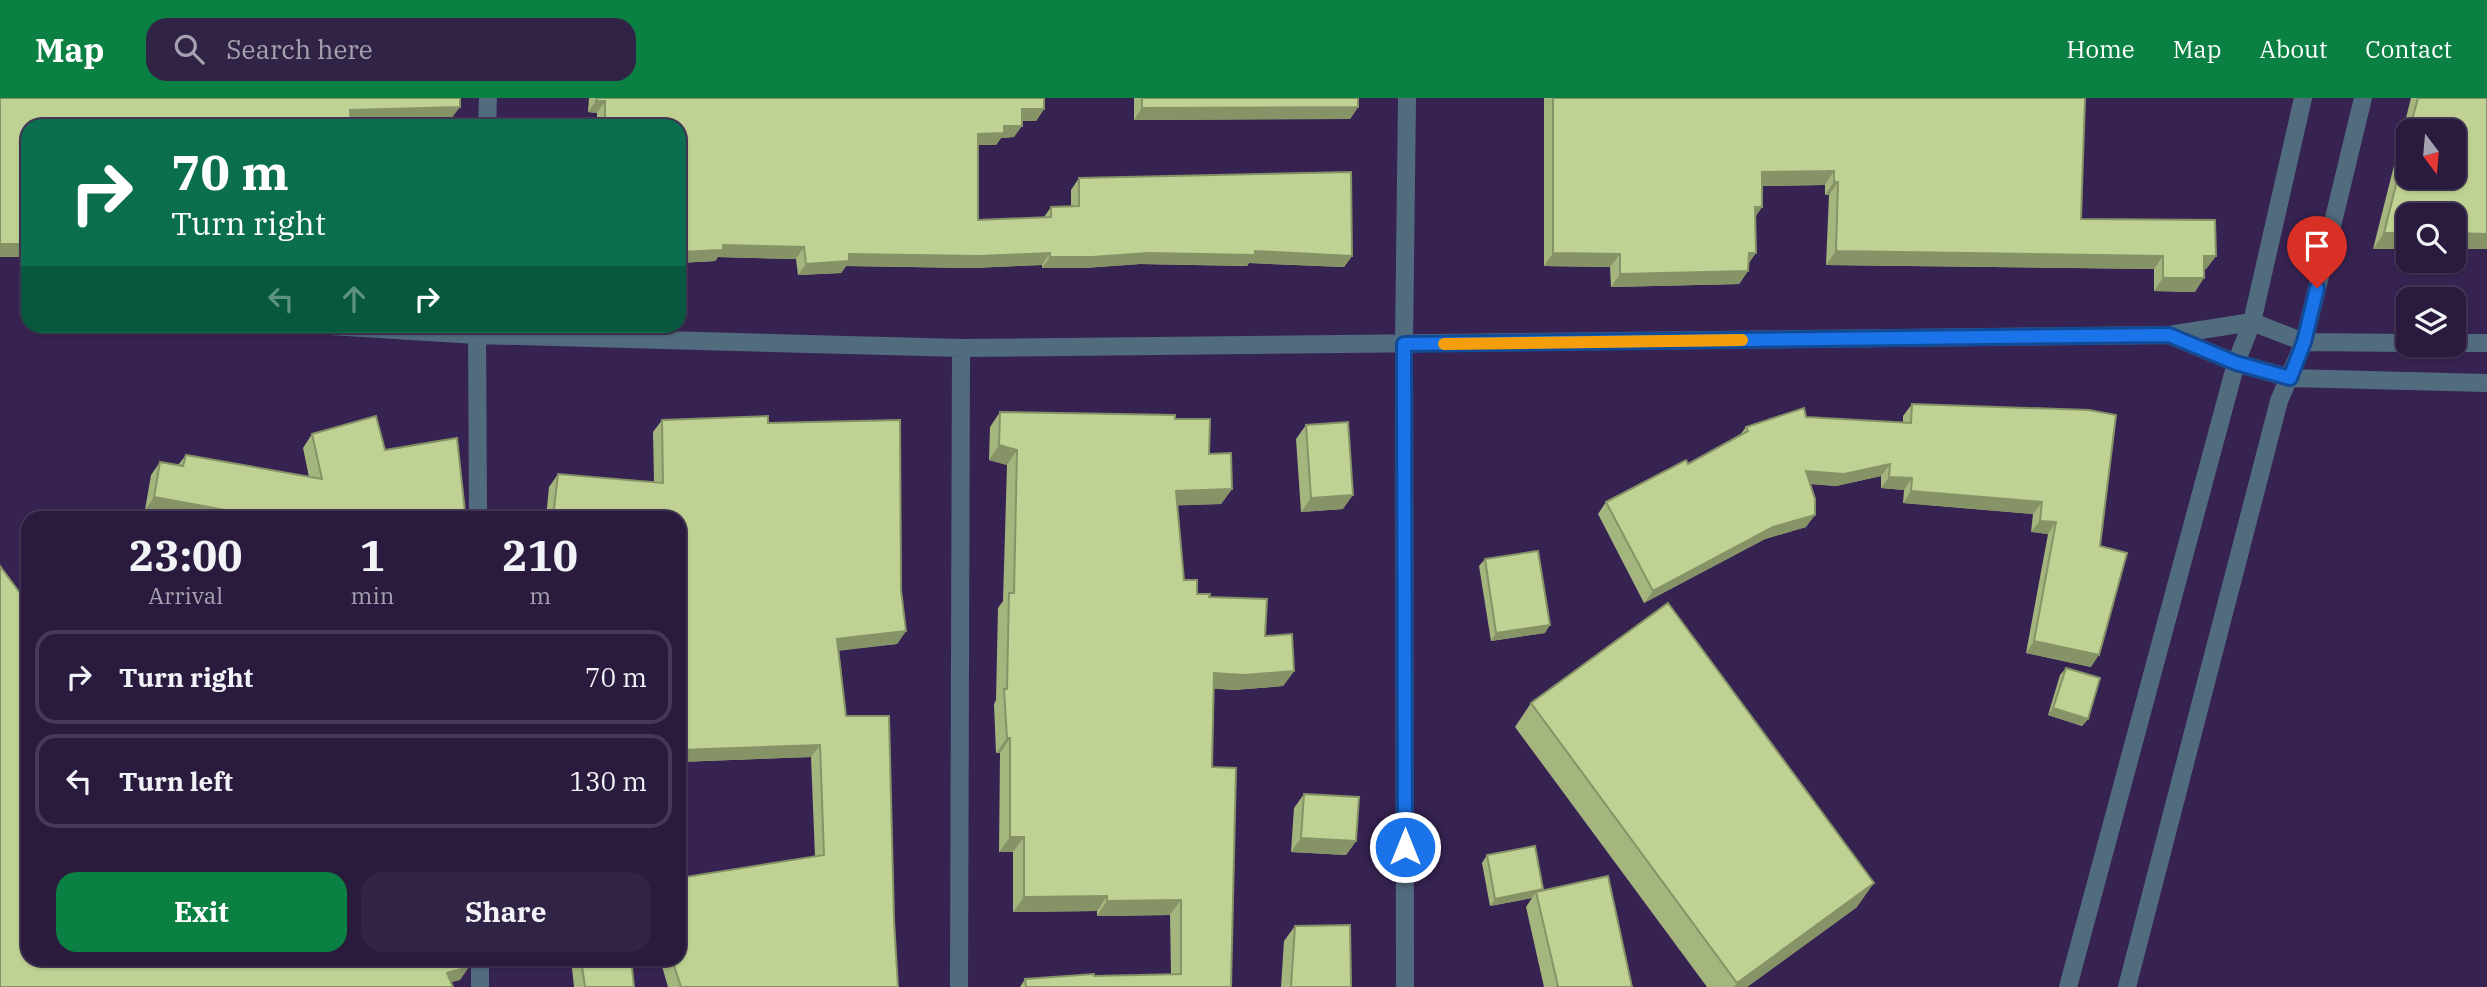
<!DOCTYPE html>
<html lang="en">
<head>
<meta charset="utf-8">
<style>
  body { margin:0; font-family:"IBM Plex Serif",serif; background:#312345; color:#f1f3f6; height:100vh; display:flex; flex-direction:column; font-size:26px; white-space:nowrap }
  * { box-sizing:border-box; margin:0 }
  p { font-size:23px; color:#a5a1b0 }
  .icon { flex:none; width:38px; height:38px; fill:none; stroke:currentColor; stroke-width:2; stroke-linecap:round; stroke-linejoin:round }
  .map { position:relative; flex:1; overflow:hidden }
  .sheet { position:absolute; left:21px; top:413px; width:665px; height:455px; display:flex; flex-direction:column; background:#291a3e; border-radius:21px; box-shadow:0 2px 5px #0004,0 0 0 2px #453858 }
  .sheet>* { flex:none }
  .top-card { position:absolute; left:21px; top:21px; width:665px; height:214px; border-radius:21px; box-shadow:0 2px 5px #0004,0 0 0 2px #453858; background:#0b6e4f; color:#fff; overflow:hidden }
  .needle { width:46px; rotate:164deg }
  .controls { position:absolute; left:2396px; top:21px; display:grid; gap:14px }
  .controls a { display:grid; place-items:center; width:70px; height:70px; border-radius:14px; background:#291a3e; box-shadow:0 2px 5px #0004,0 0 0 2px #453858; font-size:35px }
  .pin { position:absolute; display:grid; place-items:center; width:60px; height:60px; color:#fff; margin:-72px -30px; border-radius:50% 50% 50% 0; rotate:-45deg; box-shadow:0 0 7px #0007 }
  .pin .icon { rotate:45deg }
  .me { position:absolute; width:77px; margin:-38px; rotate:0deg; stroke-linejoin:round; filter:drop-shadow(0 0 5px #0008) }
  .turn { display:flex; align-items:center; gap:24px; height:147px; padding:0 35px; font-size:32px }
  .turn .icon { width:91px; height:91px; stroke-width:2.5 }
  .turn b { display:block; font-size:49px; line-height:60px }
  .lanes { display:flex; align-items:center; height:66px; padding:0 35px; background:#0003; justify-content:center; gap:35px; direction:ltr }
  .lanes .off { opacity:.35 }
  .eta { display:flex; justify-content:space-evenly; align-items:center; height:119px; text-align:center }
  .eta b { font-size:42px; font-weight:700; line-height:49px }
  .cta { display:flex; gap:14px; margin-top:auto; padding:14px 35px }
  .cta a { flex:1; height:80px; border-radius:21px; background:#0b8043; color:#fff; font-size:28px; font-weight:700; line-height:80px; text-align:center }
  .cta a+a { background:#312345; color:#f1f3f6 }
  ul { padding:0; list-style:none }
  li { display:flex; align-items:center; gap:21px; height:94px; margin:0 14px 10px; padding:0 21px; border:4px solid #453858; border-radius:21px }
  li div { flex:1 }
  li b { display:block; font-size:26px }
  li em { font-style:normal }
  header { display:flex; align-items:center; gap:42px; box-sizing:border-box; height:98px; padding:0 35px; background:#0b8043; color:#fff }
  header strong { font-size:33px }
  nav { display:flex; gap:38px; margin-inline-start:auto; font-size:24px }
  .search { width:490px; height:63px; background:#312345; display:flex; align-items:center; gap:18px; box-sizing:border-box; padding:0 24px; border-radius:21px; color:#a5a1b0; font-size:26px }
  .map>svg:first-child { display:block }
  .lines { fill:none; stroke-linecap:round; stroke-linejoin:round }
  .minor { stroke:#526c7f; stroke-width:18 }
  .wall { fill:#a4b57e; fill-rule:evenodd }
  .shaded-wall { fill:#869367 }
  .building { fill:#bfd293; stroke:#869367; stroke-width:2 }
  .route-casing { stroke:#114b97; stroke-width:18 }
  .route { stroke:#1a73e8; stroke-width:12 }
  .slow { stroke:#f59e0b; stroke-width:12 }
</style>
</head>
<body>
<header>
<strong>Map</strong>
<div class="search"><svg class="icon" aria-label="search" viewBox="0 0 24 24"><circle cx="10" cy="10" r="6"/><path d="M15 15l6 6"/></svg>Search here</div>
<nav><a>Home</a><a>Map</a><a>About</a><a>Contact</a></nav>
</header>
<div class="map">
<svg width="2487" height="889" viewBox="0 0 2487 889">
  <rect width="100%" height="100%" fill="#372352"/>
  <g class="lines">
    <path class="minor" d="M 487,28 L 488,0
      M 330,228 L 477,237 L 961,250 L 2169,237 L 2252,224 L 2304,244 L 2408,245
      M 477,228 L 478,420
      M 2169,237 L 2236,265 L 2290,280 L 2487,285
      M 2454,245 L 2487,245
      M 480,861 L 480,889
      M 959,889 L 961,250
      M 1405,889 L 1404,246 L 1407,0
      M 2068,889 L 2236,265 L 2252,224 L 2303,0
      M 2127,889 L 2279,303 L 2304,244 L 2363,0"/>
  </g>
  <path class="wall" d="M 589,0 L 1044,0 L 1044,11 L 1036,23 L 1022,23 L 1014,39 L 1001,40 L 996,47 L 978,47 L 978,122 L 1044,119 L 1051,109 L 1071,108 L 1071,92 L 1079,80 L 1352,158 L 1344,169 L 1249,165 L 1247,168 L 1140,166 L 1084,170 L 1042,170 L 1042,167 L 972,170 L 846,168 L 841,175 L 798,177 L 796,161 L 718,159 L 715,163 L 679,165 L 679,28 L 597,28 L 597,15 L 588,14 Z
    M 1134,0 L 1358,0 L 1358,9 L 1350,21 L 1134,22 Z
    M 1544,0 L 2085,0 L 2081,121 L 2216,158 L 2206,171 L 2204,171 L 2195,194 L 2154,193 L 2154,171 L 1826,167 L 1829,97 L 1825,97 L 1825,87 L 1762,88 L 1762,109 L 1755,119 L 1748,173 L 1739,186 L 1611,189 L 1610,169 L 1544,168 Z
    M 2411,0 L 2487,0 L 2487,151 L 2454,151 L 2454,117 L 2408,117 L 2408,151 L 2373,151 ZM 2408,33 L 2454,33 L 2408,79 Z
    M 1912,306 L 2100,448 L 2091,569 L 2026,555 L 2048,436 L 2031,434 L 2033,416 L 1903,405 L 1904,392 L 1881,390 L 1881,378 L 1836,388 L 1810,386 L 1806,429 L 1765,441 L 1644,505 L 1598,416 L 1606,404 L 1688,366 L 1740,337 L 1746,329 L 1806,319 L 1903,325 L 1903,318 Z
    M 1000,314 L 1175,321 L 1209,356 L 1232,391 L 1221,406 L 1177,407 L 1184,482 L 1197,496 L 1209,499 L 1265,538 L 1294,573 L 1283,588 L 1233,592 L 1213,590 L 1212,669 L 1231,889 L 1020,889 L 1025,881 L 1171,876 L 1170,817 L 1097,818 L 1097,813 L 1013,814 L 1013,754 L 999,754 L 1000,655 L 996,655 L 994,606 L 996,602 L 998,510 L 1003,503 L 1007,367 L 989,362 L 990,329 Z
    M 662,322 L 768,325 L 901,492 L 906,533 L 897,546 L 839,552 L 846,618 L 894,822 L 898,889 L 668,889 L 660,861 L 679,861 L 815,759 L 811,659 L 679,664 L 679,420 L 546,420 L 549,389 L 558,376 L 654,384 L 653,334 Z
    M 1306,327 L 1343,411 L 1301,414 L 1296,341 Z
    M 312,336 L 385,352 L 465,414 L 463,416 L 145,412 L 151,377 L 160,364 L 178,367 L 186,357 L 309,379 L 303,350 Z
    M 1485,461 L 1545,535 L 1491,543 L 1479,468 Z
    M 2066,570 L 2088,621 L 2082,628 L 2048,617 L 2060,577 Z
    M 1531,605 L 1857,809 L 1747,889 L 1707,889 L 1515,629 Z
    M 1304,696 L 1356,743 L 1346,757 L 1291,754 L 1294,710 Z
    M 1487,757 L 1542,793 L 1632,889 L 1544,889 L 1526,809 L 1532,800 L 1490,808 L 1482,765 Z
    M 1295,828 L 1351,889 L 1281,889 L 1284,843 Z
    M 571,861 L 631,861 L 634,889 L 574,889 Z"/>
  <path class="shaded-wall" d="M 596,3 L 605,3 L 597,15 L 588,14 Z
    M 460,9 L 451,21 L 341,25 L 350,12 Z
    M 1358,9 L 1350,21 L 1134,22 L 1142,10 Z
    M 1022,11 L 1044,11 L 1036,23 L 1013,23 Z
    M 1004,28 L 1022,28 L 1014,39 L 1001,40 L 996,47 L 970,47 L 978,36 Z
    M 1834,73 L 1825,87 L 1753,88 L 1762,74 Z
    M 1834,84 L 1838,84 L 1829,97 L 1825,97 Z
    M 1755,109 L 1762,109 L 1753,122 Z
    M 2384,135 L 2408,135 L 2408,151 L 2373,151 Z
    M 2454,135 L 2487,136 L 2487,151 L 2454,151 Z
    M 0,146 L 28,146 L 28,159 L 0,159 Z
    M 723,147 L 804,149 L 796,161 L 718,159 L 715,163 L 679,165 L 679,154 Z
    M 1255,153 L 1352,158 L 1344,169 L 1249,165 L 1247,168 L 1140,166 L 1084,170 L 1042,170 L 1050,159 L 1148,155 Z
    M 1836,153 L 2163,158 L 2154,171 L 1826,167 Z
    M 1050,155 L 1042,167 L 972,170 L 846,168 L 841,175 L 798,177 L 806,166 L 849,156 Z
    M 1553,155 L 1620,156 L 1610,169 L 1544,168 Z
    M 1749,155 L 1756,155 L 1747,168 Z
    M 2204,158 L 2216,158 L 2206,171 L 2195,171 Z
    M 1748,173 L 1739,186 L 1611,189 L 1620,176 Z
    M 2163,180 L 2204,180 L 2195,194 L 2154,193 Z
    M 999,347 L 1017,352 L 1007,367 L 989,362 Z
    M 1890,366 L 1881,378 L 1836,388 L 1798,385 L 1806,373 Z
    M 1889,379 L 1912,380 L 1904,392 L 1881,390 Z
    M 1232,391 L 1221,406 L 1165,408 L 1176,393 Z
    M 1911,393 L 2042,404 L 2033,416 L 1903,405 Z
    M 1353,397 L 1343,411 L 1301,414 L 1311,400 Z
    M 154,399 L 258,418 L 256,420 L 188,420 L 145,412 Z
    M 1815,417 L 1806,429 L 1765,441 L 1644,505 L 1653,493 L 1773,429 Z
    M 2040,423 L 2056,424 L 2048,436 L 2031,434 Z
    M 1550,527 L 1545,535 L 1491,543 L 1496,535 Z
    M 906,533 L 897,546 L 829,554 L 837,541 Z
    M 2034,543 L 2099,557 L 2091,569 L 2026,555 Z
    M 1294,573 L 1283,588 L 1233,592 L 1203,590 L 1214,575 Z
    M 2053,610 L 2088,621 L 2082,628 L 2048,617 Z
    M 1007,640 L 1010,640 L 1000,655 L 996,655 Z
    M 820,647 L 811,659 L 679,664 L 679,652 Z
    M 1010,739 L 1024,739 L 1013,754 L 999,754 Z
    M 1301,740 L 1356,743 L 1346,757 L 1291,754 Z
    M 1874,785 L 1857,809 L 1747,889 L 1734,889 L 1737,885 Z
    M 1543,791 L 1538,799 L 1536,794 L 1532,800 L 1490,808 L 1495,801 Z
    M 1107,798 L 1097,813 L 1013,814 L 1024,799 Z
    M 1181,802 L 1170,817 L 1097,818 L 1107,803 Z
    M 469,869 L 460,882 L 438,888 L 447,875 Z"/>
  <path class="building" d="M 0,0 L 460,0 L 460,9 L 350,12 L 351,28 L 28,28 L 28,146 L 0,146 Z
    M 597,0 L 1044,0 L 1044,11 L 1022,11 L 1022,28 L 1004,28 L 1004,35 L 978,36 L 978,122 L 1051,119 L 1051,109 L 1079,108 L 1079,80 L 1351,74 L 1352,158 L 1255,153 L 1255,157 L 1148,155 L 1092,159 L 1050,159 L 1050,155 L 980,158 L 849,156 L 849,163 L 806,166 L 804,149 L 723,147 L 723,152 L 679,154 L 679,28 L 605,28 L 605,3 L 596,3 Z
    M 1142,0 L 1358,0 L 1358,9 L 1142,10 Z
    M 1553,0 L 2085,0 L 2081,121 L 2215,122 L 2216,158 L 2204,158 L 2204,180 L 2163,180 L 2163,158 L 1836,153 L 1838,84 L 1834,84 L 1834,73 L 1762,74 L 1762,109 L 1755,109 L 1756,155 L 1749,155 L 1748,173 L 1620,176 L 1620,156 L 1553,155 Z
    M 2418,0 L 2487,0 L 2487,136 L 2454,135 L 2454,117 L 2408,117 L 2408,135 L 2384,135 L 2408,39 L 2408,79 L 2454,79 L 2454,33 L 2409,33 Z
    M 1912,306 L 2089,312 L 2116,317 L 2100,448 L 2127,455 L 2099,557 L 2034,543 L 2056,424 L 2040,423 L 2042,404 L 1911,393 L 1912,380 L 1889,379 L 1890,366 L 1844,376 L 1806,373 L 1815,401 L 1815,417 L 1773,429 L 1653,493 L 1606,404 L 1686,362 L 1688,366 L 1748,333 L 1746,329 L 1804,310 L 1806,319 L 1911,325 Z
    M 1000,314 L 1175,317 L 1175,321 L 1210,321 L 1209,356 L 1231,355 L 1232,391 L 1176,393 L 1184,482 L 1197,482 L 1197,496 L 1210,496 L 1209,499 L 1267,501 L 1265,538 L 1292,536 L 1294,573 L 1244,577 L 1214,575 L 1212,669 L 1236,670 L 1231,889 L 1026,889 L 1025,881 L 1094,876 L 1094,878 L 1181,876 L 1181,802 L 1107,803 L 1107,798 L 1024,799 L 1024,739 L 1010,739 L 1010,640 L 1007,640 L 1004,591 L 1007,591 L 1009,495 L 1014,495 L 1017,352 L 999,347 Z
    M 376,318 L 385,352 L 457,340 L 465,414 L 463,414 L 464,420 L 251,420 L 258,418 L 154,399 L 160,364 L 183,368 L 186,357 L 322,381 L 312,336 Z
    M 768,318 L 768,325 L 900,322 L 901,492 L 906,533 L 837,541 L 846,618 L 889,618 L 894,822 L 898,889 L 681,889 L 672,861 L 679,861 L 679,780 L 824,757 L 820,647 L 679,652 L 679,420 L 553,420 L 558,376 L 663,385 L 662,322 Z
    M 1348,324 L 1353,397 L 1311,400 L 1306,327 Z
    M 1538,453 L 1550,527 L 1496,535 L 1485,461 Z
    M 0,468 L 20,495 L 23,493 L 25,495 L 28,494 L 28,861 L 467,861 L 469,869 L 447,875 L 453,889 L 0,889 Z
    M 1668,505 L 1874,785 L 1737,885 L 1531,605 Z
    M 2066,570 L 2100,580 L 2088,621 L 2053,610 Z
    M 1304,696 L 1359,699 L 1356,743 L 1301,740 Z
    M 1535,748 L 1543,791 L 1495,801 L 1487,757 Z
    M 1608,778 L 1632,889 L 1556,889 L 1558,888 L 1536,794 Z
    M 1350,827 L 1351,889 L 1291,889 L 1295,828 Z
    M 581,861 L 631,861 L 634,889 L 585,889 Z"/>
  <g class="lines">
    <defs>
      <path id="route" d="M 1405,749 L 1404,246 L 2169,237 L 2236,265 L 2290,280 L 2304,244 L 2317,190"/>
    </defs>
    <use href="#route" class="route-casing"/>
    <use href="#route" class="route"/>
    <path class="slow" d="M 1444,246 L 1742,242"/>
  </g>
</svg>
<div class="controls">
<a><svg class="needle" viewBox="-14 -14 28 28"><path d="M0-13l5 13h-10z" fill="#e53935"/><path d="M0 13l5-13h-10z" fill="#a5a1b0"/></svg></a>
<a><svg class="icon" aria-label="search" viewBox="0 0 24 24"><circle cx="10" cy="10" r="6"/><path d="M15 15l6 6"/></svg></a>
<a><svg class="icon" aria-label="layers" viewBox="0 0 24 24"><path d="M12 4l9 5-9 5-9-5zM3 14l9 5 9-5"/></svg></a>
</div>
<div class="pin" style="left:2317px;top:190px;background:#d93025"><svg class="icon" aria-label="arrive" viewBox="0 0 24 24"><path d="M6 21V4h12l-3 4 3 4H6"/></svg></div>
<svg class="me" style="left:1405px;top:749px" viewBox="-20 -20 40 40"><circle r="17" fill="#1a73e8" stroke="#fff" stroke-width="3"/><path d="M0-11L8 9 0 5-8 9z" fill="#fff"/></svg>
<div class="top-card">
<div class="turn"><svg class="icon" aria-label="right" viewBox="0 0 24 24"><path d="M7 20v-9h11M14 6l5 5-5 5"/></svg><div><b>70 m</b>Turn right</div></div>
<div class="lanes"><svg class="icon off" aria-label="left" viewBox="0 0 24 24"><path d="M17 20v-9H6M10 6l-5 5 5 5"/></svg><svg class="icon off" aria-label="ahead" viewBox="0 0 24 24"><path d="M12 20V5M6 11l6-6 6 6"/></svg><svg class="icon" aria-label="right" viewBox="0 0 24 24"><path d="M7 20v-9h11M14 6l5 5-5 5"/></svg></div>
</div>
<section class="sheet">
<div class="eta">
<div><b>23:00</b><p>Arrival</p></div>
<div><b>1</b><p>min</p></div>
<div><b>210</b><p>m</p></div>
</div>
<ul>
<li><svg class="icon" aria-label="right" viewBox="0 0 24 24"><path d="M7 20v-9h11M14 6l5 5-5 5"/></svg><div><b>Turn right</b></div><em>70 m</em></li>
<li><svg class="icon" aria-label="left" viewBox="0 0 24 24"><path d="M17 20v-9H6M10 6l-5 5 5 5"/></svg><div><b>Turn left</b></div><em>130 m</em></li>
</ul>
<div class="cta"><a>Exit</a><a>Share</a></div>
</section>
</div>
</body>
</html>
